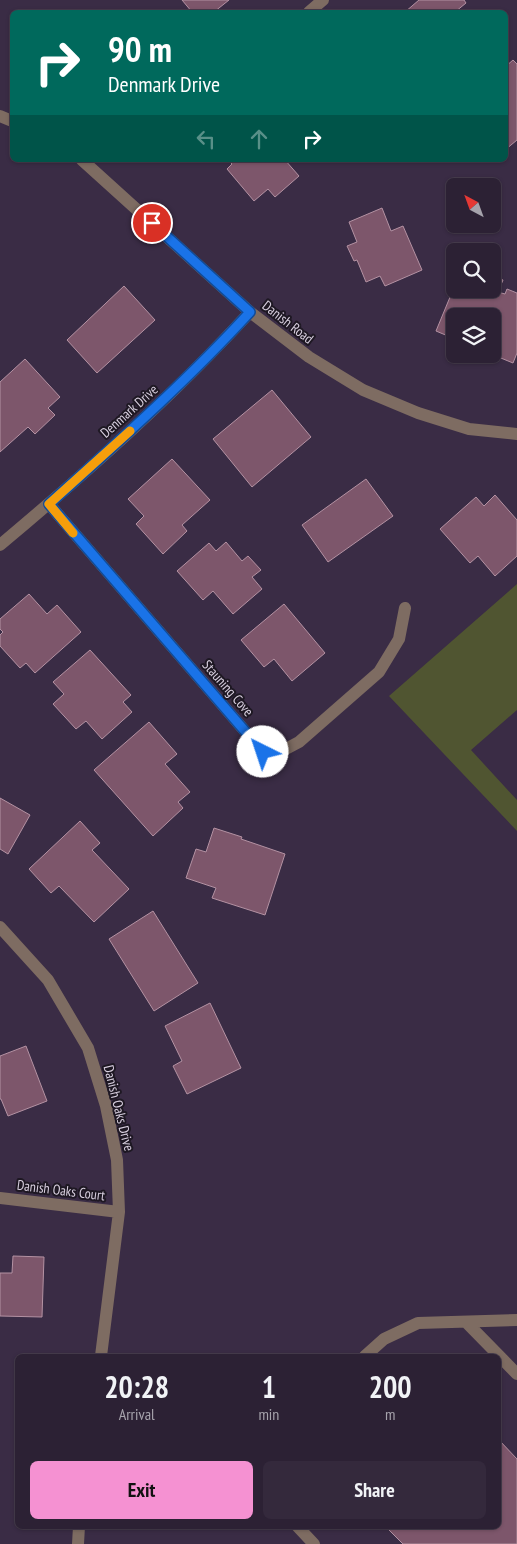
<!DOCTYPE html>
<html lang="en">
<head>
<meta charset="utf-8">
<style>
  body { margin:0; font-family:"PT Sans Narrow",sans-serif; background:#34293c; color:#f1f3f6; height:100vh; display:flex; flex-direction:column; font-size:19px; white-space:nowrap }
  * { box-sizing:border-box; margin:0 }
  p { font-size:16px; color:#a6a3ac }
  .icon { flex:none; width:28px; height:28px; fill:none; stroke:currentColor; stroke-width:2; stroke-linecap:round; stroke-linejoin:round }
  .map { position:relative; flex:1; overflow:hidden }
  .details { position:absolute; left:15px; top:1354px; width:486px; height:175px; display:flex; flex-direction:column; background:#2c2134; border-radius:8px; box-shadow:0 1px 4px #0004,0 0 0 1px #483e4f }
  .details>* { flex:none }
  .guide { position:absolute; left:10px; top:10px; width:498px; height:152px; border-radius:8px; box-shadow:0 1px 4px #0004,0 0 0 1px #483e4f; background:#00695c; color:#fff; overflow:hidden }
  .needle { width:32px; rotate:319deg }
  .tools { position:absolute; left:446px; top:178px; display:grid; gap:10px }
  .tools a { display:grid; place-items:center; width:55px; height:55px; border-radius:8px; background:#2c2134; box-shadow:0 1px 4px #0004,0 0 0 1px #483e4f; font-size:25px }
  .pin { position:absolute; display:grid; place-items:center; width:42px; height:42px; color:#fff; margin:-21px; border:2px solid #fff; border-radius:50%; box-shadow:0 1px 5px #0007 }
  .me { position:absolute; width:55px; margin:-28px; rotate:319deg; stroke-linejoin:round; filter:drop-shadow(0 0 4px #0008) }
  .turn { display:flex; align-items:center; gap:18px; height:105px; padding:0 15px; font-size:22px }
  .turn .icon { width:65px; height:65px; stroke-width:2.5 }
  .turn b { display:block; font-size:35px; line-height:42px }
  .lanes { display:flex; align-items:center; height:48px; padding:0 15px; background:#0003; justify-content:center; gap:25px; direction:ltr }
  .lanes .off { opacity:.35 }
  .eta { display:flex; justify-content:space-evenly; align-items:center; height:85px; text-align:center }
  .eta b { font-size:30px; font-weight:600; line-height:35px }
  .button { display:flex; gap:10px; margin-top:auto; padding:10px 15px }
  .button a { flex:1; height:58px; border-radius:8px; background:#f591d2; color:#111; font-size:20px; font-weight:600; line-height:58px; text-align:center }
  .button a+a { background:#34293c; color:#f1f3f6 }
  .map>svg:first-child { display:block }
  .green { fill:#505531 }
  .building { fill:#7d566b; stroke:#b492a3 }
  .lines { fill:none; stroke-linecap:round; stroke-linejoin:round }
  .minor { stroke:#7e6c62; stroke-width:12 }
  .route-casing { stroke:#114b97; stroke-width:12 }
  .route { stroke:#1a73e8; stroke-width:9 }
  .slow { stroke:#f59e0b; stroke-width:9 }
  .labels { text-anchor:middle; stroke-width:4; stroke-linejoin:round; paint-order:stroke }
  .street-label { font-size:14px; fill:#d8cfdf; stroke:#1e1823 }
</style>
</head>
<body>
<div class="map">
<svg width="517" height="1544" viewBox="0 0 517 1544">
  <rect width="100%" height="100%" fill="#3a2c45"/>
  <path class="green" d="M 517,584 L 517,710 L 471,750 L 517,800 L 517,831 L 389,696 Z"/>
  <path class="building" d="M 182,0 L 229,0 L 214,12 L 192,12 Z
    M 419,0 L 464,0 L 466,3 L 455,12 L 405,12 Z
    M 513,60 L 517,64 L 517,140 L 505,150 L 505,67 Z
    M 228,160 L 285,160 L 299,176 L 275,197 L 268,189 L 254,201 L 227,169 L 232,164 Z
    M 382,208 L 391,231 L 403,226 L 422,270 L 385,286 L 380,276 L 366,282 L 357,260 L 354,261 L 347,246 L 357,242 L 349,222 Z
    M 492,276 L 503,280 L 498,292 L 505,294 L 507,289 L 517,293 L 517,353 L 513,363 L 491,354 L 492,354 L 492,316 L 455,316 L 455,339 L 436,331 L 455,285 L 455,289 L 492,289 Z
    M 124,286 L 155,320 L 97,373 L 67,340 Z
    M 25,359 L 60,397 L 48,408 L 55,415 L 35,434 L 28,427 L 0,452 L 0,382 Z
    M 272,390 L 311,437 L 252,487 L 213,439 Z
    M 172,459 L 210,500 L 182,525 L 187,531 L 163,554 L 136,524 L 144,516 L 128,499 Z
    M 366,479 L 393,516 L 328,562 L 302,525 Z
    M 495,495 L 517,520 L 517,556 L 495,576 L 478,556 L 470,563 L 440,529 L 476,497 L 484,506 Z
    M 226,542 L 242,561 L 248,556 L 261,570 L 252,577 L 262,589 L 233,614 L 213,591 L 203,600 L 177,571 L 209,543 L 216,551 Z
    M 29,594 L 47,614 L 57,605 L 81,632 L 35,673 L 26,663 L 20,668 L 0,646 L 0,635 L 3,632 L 0,629 L 0,619 Z
    M 284,604 L 325,653 L 292,681 L 274,659 L 264,667 L 241,640 Z
    M 90,650 L 131,695 L 123,702 L 132,712 L 102,739 L 86,721 L 76,729 L 53,704 L 64,694 L 53,682 Z
    M 149,722 L 177,754 L 165,764 L 190,792 L 178,802 L 183,808 L 153,836 L 94,770 Z
    M 0,798 L 30,815 L 8,854 L 0,849 Z
    M 80,821 L 100,843 L 92,850 L 129,889 L 94,922 L 59,886 L 51,893 L 29,869 Z
    M 214,828 L 242,837 L 241,839 L 285,854 L 265,915 L 212,898 L 216,888 L 186,878 L 196,849 L 206,852 Z
    M 153,911 L 198,983 L 154,1011 L 109,939 Z
    M 210,1003 L 241,1068 L 187,1094 L 173,1066 L 182,1061 L 165,1026 Z
    M 26,1046 L 47,1101 L 8,1116 L 1,1099 L 0,1099 L 0,1056 Z
    M 13,1256 L 44,1257 L 42,1317 L 0,1316 L 0,1273 L 12,1273 Z
    M 499,1440 L 517,1459 L 517,1544 L 403,1544 L 385,1526 L 499,1526 Z"/>
  <g class="lines">
    <path class="minor" d="M 309,12 L 323,0
      M 0,116 L 12,121
      M 82,160 L 250,312 L 309,357 L 363,390 L 418,413 L 469,429 L 517,434
      M 49,504 L 263,752 L 282,751 L 299,742 L 379,672 L 399,639 L 405,608
      M 0,545 C 87,472 173,396 250,312
      M 0,927 L 48,980 L 88,1048 L 106,1106 L 117,1160 L 119,1212 L 101,1356
      M 0,1198 L 119,1212
      M 466,1322 L 517,1374
      M 365,1356 L 384,1339 L 418,1323 L 517,1320
      M 297,1526 L 314,1544
      M 78,1544 L 79,1526"/>
  </g>
  <g class="lines">
    <defs>
      <path id="route" d="M 152,223 L 250,312 C 187,381 118,442 49,504 L 263,752"/>
    </defs>
    <use href="#route" class="route-casing"/>
    <use href="#route" class="route"/>
    <path class="slow" d="M 73,533 L 49,504 L 130,431"/>
  </g>
  <g class="labels">
    <g class="street-label">
      <text transform="translate(288 322) rotate(38)" y="5">Danish Road</text>
      <text transform="translate(129 411) rotate(-42)" y="5">Denmark Drive</text>
      <text transform="translate(228 688) rotate(49)" y="5">Stauning Cove</text>
      <text transform="translate(119 1108) rotate(76)" y="5">Danish Oaks Drive</text>
      <text transform="translate(61 1190) rotate(7)" y="5">Danish Oaks Court</text>
    </g>
  </g>
</svg>
<div class="tools">
<a><svg class="needle" viewBox="-14 -14 28 28"><path d="M0-13l5 13h-10z" fill="#e53935"/><path d="M0 13l5-13h-10z" fill="#a6a3ac"/></svg></a>
<a><svg class="icon" aria-label="search" viewBox="0 0 24 24"><circle cx="10" cy="10" r="6"/><path d="M15 15l6 6"/></svg></a>
<a><svg class="icon" aria-label="layers" viewBox="0 0 24 24"><path d="M12 4l9 5-9 5-9-5zM3 14l9 5 9-5"/></svg></a>
</div>
<div class="pin" style="left:152px;top:223px;background:#d93025"><svg class="icon" aria-label="arrive" viewBox="0 0 24 24"><path d="M6 21V4h12l-3 4 3 4H6"/></svg></div>
<svg class="me" style="left:263px;top:752px" viewBox="-20 -20 40 40"><circle r="19" fill="#fff"/><path d="M0-13L10 11 0 6-10 11z" fill="#1a73e8"/></svg>
<div class="guide">
<div class="turn"><svg class="icon" aria-label="right" viewBox="0 0 24 24"><path d="M7 20v-9h11M14 6l5 5-5 5"/></svg><div><b>90 m</b>Denmark Drive</div></div>
<div class="lanes"><svg class="icon off" aria-label="left" viewBox="0 0 24 24"><path d="M17 20v-9H6M10 6l-5 5 5 5"/></svg><svg class="icon off" aria-label="ahead" viewBox="0 0 24 24"><path d="M12 20V5M6 11l6-6 6 6"/></svg><svg class="icon" aria-label="right" viewBox="0 0 24 24"><path d="M7 20v-9h11M14 6l5 5-5 5"/></svg></div>
</div>
<section class="details">
<div class="eta">
<div><b>20:28</b><p>Arrival</p></div>
<div><b>1</b><p>min</p></div>
<div><b>200</b><p>m</p></div>
</div>
<div class="button"><a>Exit</a><a>Share</a></div>
</section>
</div>
</body>
</html>
